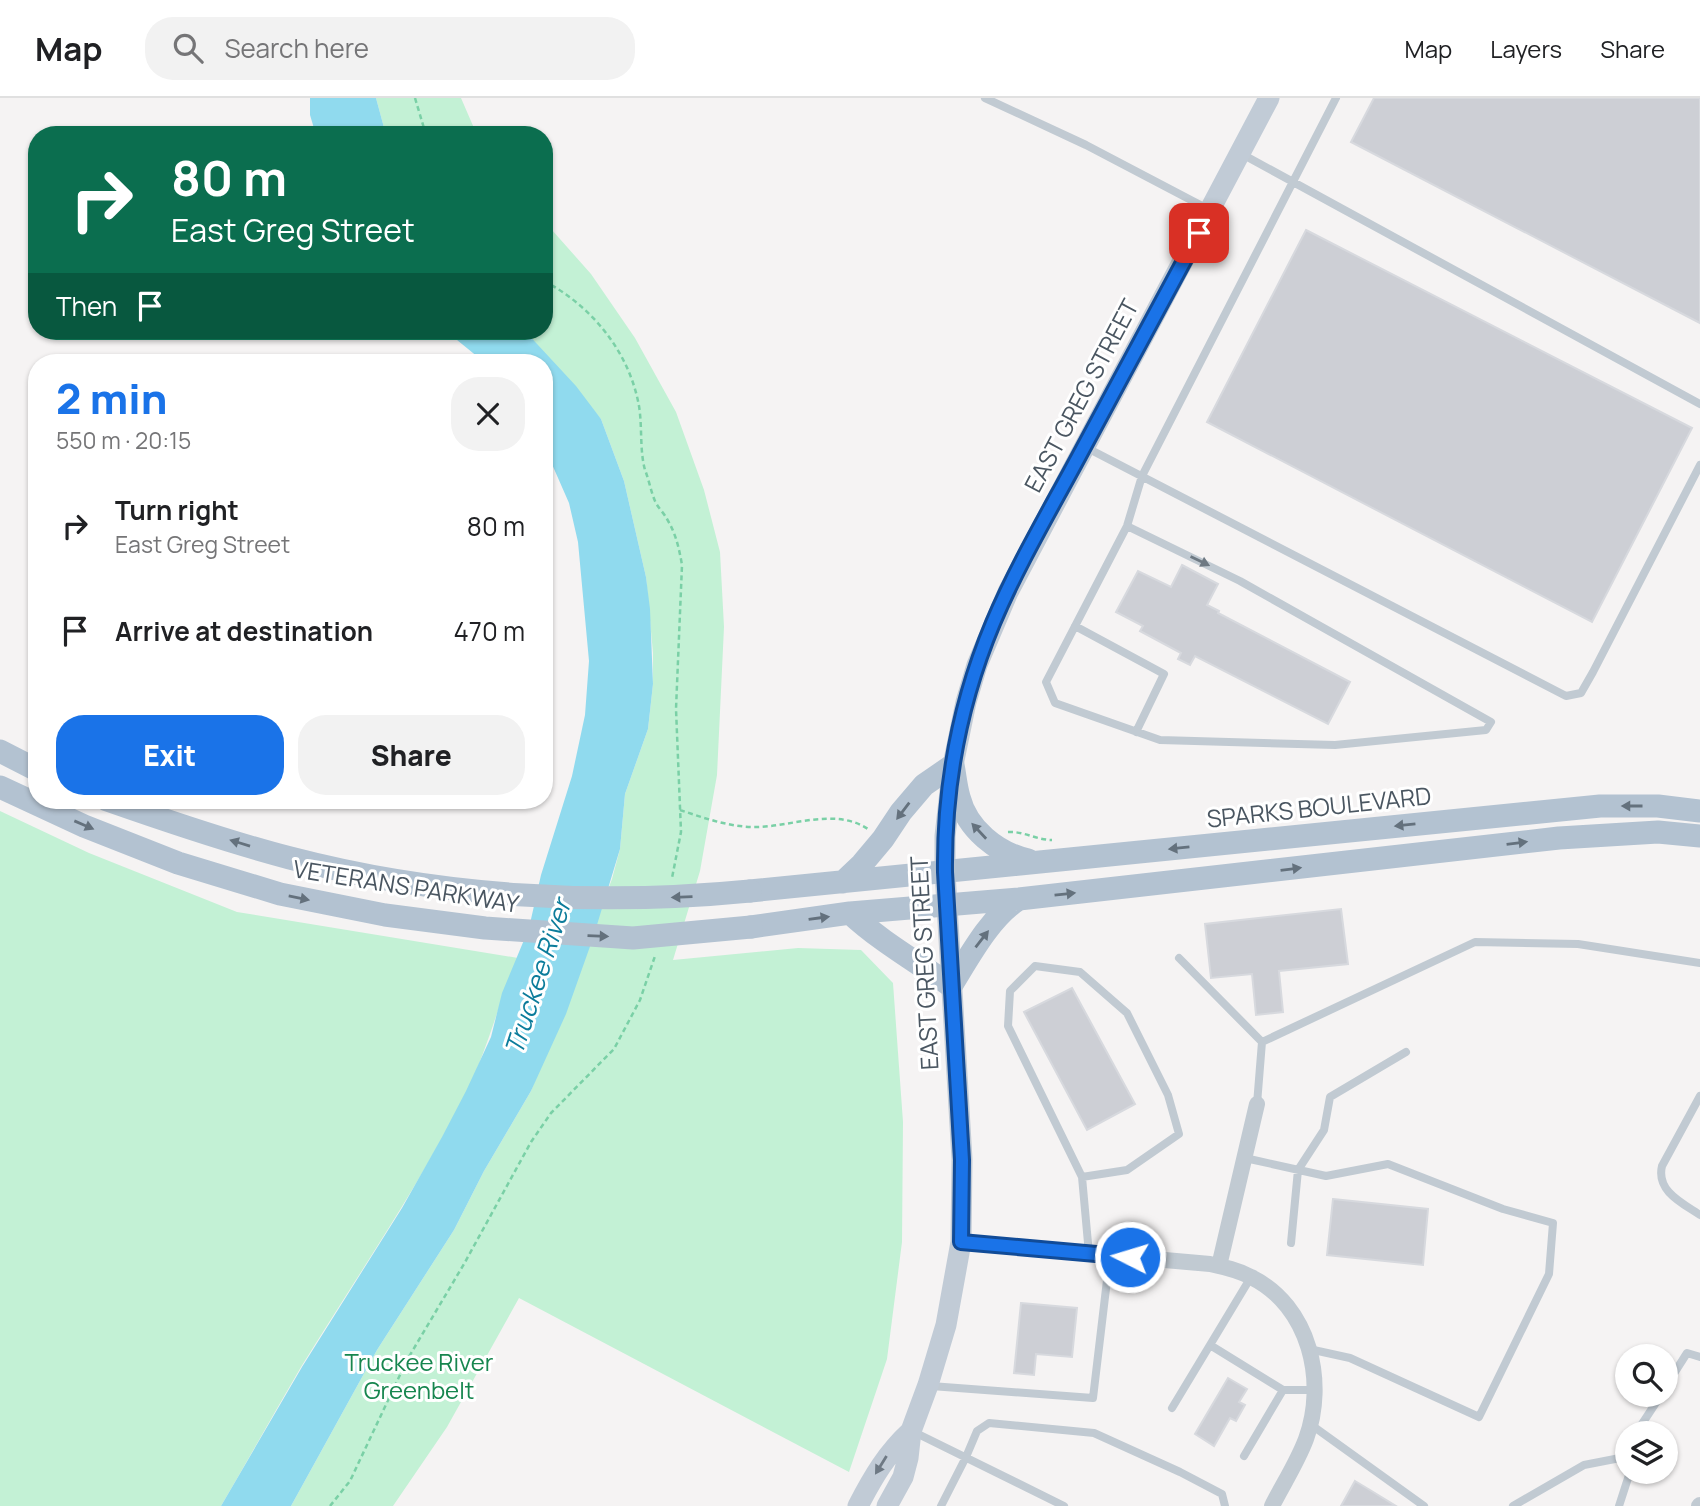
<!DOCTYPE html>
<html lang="en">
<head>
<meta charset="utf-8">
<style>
  body { margin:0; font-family:Manrope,sans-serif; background:#f2f2f2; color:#202124; height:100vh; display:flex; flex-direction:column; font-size:26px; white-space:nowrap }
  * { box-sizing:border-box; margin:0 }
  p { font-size:23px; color:#757577 }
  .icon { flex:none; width:38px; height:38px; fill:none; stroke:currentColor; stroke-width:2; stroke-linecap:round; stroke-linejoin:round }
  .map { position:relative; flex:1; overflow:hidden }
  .side { position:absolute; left:28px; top:256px; width:525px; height:455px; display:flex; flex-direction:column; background:#fff; border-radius:28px; box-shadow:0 2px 5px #0004 }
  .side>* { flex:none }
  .banner { position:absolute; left:28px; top:28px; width:525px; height:214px; border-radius:28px; box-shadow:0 2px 5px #0004; background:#0b6e4f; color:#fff; overflow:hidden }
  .tools { position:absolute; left:1615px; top:1246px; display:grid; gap:14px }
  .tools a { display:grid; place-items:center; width:63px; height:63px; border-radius:50%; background:#fff; box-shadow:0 2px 5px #0004; font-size:35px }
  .pin { position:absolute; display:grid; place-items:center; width:60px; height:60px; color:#fff; margin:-30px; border-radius:14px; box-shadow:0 4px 10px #0006 }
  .me { position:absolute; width:77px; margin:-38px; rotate:275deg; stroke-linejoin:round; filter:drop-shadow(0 0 5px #0008) }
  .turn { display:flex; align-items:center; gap:24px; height:147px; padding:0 28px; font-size:32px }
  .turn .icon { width:91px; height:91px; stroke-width:2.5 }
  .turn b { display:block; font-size:49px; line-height:60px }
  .then { display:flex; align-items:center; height:66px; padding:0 28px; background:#0003; gap:14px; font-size:26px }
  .round { display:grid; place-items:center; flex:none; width:74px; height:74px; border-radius:28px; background:#f2f2f2 }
  .summary { display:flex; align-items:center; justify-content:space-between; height:119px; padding:0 28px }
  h1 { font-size:42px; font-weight:800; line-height:52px; color:#1a73e8 }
  .action { display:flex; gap:14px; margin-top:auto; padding:14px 28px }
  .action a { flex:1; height:80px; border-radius:28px; background:#1a73e8; color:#fff; font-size:28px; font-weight:800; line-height:80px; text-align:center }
  .action a+a { background:#f2f2f2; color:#202124 }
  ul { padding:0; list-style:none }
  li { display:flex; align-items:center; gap:21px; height:105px; padding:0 28px }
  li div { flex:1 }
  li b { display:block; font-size:26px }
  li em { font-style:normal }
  header { display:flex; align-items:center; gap:42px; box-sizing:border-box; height:98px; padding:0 35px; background:#fff; border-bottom:2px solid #e0e0e0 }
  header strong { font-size:33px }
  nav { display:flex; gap:38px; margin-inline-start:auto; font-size:24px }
  .search { width:490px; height:63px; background:#f2f2f2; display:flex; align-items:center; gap:18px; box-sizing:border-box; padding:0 24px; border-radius:28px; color:#757577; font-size:26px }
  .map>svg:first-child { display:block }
  .green { fill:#c3f1d5 }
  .water { fill:#90daee }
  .building { fill:#cdcfd5; stroke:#d7d9de; stroke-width:2 }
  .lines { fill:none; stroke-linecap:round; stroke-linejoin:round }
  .path { stroke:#7ad0a6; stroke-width:2.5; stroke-dasharray:5 3.5; stroke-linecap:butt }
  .service { stroke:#c1cad2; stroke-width:8 }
  .minor { stroke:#c1cad2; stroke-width:16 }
  .secondary { stroke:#c1cbd6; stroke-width:21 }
  .primary { stroke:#b3c2d1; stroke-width:23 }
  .primary-bridge { stroke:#b3c2d1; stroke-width:23 }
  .oneway { fill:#6e7983 }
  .oneway2 { fill:#64717d }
  .oneway3 { fill:#6e7984 }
  .route-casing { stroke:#114b97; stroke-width:18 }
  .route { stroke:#1a73e8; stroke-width:12 }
  .labels { text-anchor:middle; stroke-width:6; stroke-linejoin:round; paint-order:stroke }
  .street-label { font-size:24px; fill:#4a5661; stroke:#fff }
  .park-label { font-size:24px; fill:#17864f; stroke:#fff }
  .water-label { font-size:26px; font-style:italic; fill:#0c7c9b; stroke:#fff }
</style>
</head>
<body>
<header>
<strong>Map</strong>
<div class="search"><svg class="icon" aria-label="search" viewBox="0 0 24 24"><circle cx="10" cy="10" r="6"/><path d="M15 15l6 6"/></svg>Search here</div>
<nav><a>Map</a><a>Layers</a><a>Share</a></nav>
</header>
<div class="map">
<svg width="1700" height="1408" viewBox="0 0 1700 1408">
  <rect width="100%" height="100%" fill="#f5f3f3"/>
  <path class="green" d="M 376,0 L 461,0 L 477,37 L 386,37 Z
    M 544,123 L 591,176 L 635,240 L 676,314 L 704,392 L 720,454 L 724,529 L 717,677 L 700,773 L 673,862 L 798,850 L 861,852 L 893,885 L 903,1024 L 902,1144 L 887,1261 L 849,1374 L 519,1200 L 447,1329 L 393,1408 L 291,1408 L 377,1252 L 454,1132 L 484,1073 L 531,993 L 612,781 L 620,751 L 625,696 L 648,631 L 653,586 L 653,555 L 646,479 L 624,383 L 601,321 L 525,233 L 544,233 Z
    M 0,713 L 89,755 L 237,814 L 518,860 C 498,905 488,951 466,995 C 418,1090 357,1178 301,1269 C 274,1315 248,1362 221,1408 L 0,1408 Z"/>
  <path class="water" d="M 310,0 L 376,0 L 386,37 L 316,37 L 310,17 Z
    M 446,233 L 525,233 L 576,288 L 601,321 L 624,383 L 646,479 L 650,511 L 653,586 L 648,631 L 625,696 L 620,751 L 593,840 L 566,916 L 531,993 L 484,1073 L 454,1132 L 377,1252 L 291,1408 L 221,1408 L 302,1269 L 402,1110 L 442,1039 L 466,993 L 491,939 L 502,895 L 529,830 L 541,777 L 572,678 L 585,617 L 589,563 L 578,444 L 569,405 L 544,348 L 544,264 L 484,264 Z"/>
  <path class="building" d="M 1374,0 L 1700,0 L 1700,225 L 1351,44 Z
    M 1306,132 L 1692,330 L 1592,524 L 1207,324 Z
    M 1182,467 L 1218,486 L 1207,507 L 1219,513 L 1218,515 L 1350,584 L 1328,626 L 1195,558 L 1190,567 L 1178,561 L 1181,555 L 1140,533 L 1143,528 L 1116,514 L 1138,473 L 1171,489 Z
    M 1341,811 L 1348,866 L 1279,873 L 1283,914 L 1256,917 L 1252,876 L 1211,880 L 1205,826 Z
    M 1072,890 L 1135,1006 L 1087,1032 L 1024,914 Z
    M 1333,1101 L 1428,1111 L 1423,1167 L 1327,1157 Z
    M 1021,1205 L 1077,1210 L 1072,1259 L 1036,1256 L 1034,1277 L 1014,1275 Z
    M 1228,1280 L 1247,1291 L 1239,1304 L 1245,1307 L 1236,1323 L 1230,1320 L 1214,1348 L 1195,1336 Z
    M 1355,1383 L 1370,1392 L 1396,1408 L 1341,1408 Z"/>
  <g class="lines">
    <path class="path" d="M 415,0 L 426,37
      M 544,183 C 590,207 627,251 638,303 C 643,325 639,350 645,372 C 649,382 651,394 655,403 C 658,410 664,415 667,421 C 676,436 679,450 682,467 L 676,611 L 681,734 L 672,780
      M 680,712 C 704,720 729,729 755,729 C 791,729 835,709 868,731
      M 1008,734 C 1023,733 1037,742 1052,742
      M 330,1408 L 350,1383 L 407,1262 L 464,1166 L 531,1044 L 551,1015 L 614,951 L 640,902 L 655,858"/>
    <path class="service" d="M 985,0 L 1086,47 L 1208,111
      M 1240,55 L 1700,306
      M 1091,352 L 1566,598 L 1581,595 L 1593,574 L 1700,367
      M 1127,428 L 1240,483 L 1491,624 L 1486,632 L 1335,647 L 1160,642 L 1055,605 L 1046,584 L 1127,428 L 1142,378 L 1336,0
      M 1075,528 L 1164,576 L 1136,634
      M 1179,860 L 1262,944 L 1257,1006
      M 1262,944 L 1475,844 L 1578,846 L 1700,865
      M 1700,998 L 1662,1068 C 1656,1093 1682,1105 1700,1117
      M 1245,1060 L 1326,1078 L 1388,1066 L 1503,1111 L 1553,1125 L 1549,1176 L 1479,1319 L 1350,1260 L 1309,1251
      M 1082,1079 L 1127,1072 L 1179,1036 L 1168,997 L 1127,915 L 1080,874 L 1035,868 L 1010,893 L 1008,928 L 1082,1079 L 1089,1156
      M 1291,1145 L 1298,1072 L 1324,1032 L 1330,999 L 1406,954
      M 1210,1247 L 1283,1292
      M 931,1288 L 1093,1300 L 1110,1157
      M 1666,1288 L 1687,1255 L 1700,1259
      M 1172,1310 L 1251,1179
      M 1310,1326 L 1424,1408
      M 914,1334 L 1064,1408
      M 1636,1335 L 1661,1297
      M 1244,1358 L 1283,1292 L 1315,1292
      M 1620,1360 L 1628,1349
      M 941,1408 L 966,1359 L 977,1333 L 989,1325 L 1094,1335 L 1180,1374 L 1222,1396 L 1225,1408
      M 1513,1408 L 1584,1367 L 1620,1360 L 1628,1370
      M 1619,1408 L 1630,1374"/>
    <path class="minor" d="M 961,1144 L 1210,1166 C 1224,1169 1238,1172 1251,1179 C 1310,1208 1327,1284 1306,1341 C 1297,1365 1283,1386 1272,1408
      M 1219,1168 L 1257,1006
      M 1699,1408 L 1700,1407"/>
    <path class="secondary" d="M 858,1408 C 873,1379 887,1355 911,1333
      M 887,1408 L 903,1379 L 908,1360 L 911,1333 L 928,1287 L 946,1227 L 961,1144 L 962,1061 L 945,774 L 945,738 L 953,667 L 966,604 L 977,567 L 1008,494 L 1269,0"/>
    <path class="primary" d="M 0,653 L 37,672
      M 843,784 L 862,766 L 883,741 L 901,714 L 924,687 L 953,667 C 955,677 956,689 959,699 C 967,731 997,755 1028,762
      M 750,793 L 1600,708 L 1658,708 L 1700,713
      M 850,815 C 880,843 917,864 951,888 C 969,859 990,819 1019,801
      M 751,829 L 850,815 L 1019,801 L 1559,740 L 1658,734 L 1700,738"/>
    <path class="primary-bridge" d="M 0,689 L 84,728 L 178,765 L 280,796 L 385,817 L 485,830 L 633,840 L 751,829
      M 107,702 C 167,723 228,744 290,760 C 439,799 597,808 750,793"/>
  </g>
  <defs><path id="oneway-solid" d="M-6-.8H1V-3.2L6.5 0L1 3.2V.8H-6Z" transform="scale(1.75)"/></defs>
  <use class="oneway" href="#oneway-solid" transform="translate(1200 463) rotate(26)"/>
  <g class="oneway2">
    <use href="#oneway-solid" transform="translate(1632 708) rotate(-180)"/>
    <use href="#oneway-solid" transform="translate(903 713) rotate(127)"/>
    <use href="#oneway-solid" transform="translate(84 727) rotate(23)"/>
    <use href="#oneway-solid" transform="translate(1405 727) rotate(174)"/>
    <use href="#oneway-solid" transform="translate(979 733) rotate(-133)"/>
    <use href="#oneway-solid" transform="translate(240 745) rotate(-163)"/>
    <use href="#oneway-solid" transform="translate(1517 745) rotate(-7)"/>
    <use href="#oneway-solid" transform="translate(1179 750) rotate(174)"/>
    <use href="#oneway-solid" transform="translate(1291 771) rotate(-7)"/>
    <use href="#oneway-solid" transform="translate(1065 796) rotate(-6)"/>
    <use href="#oneway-solid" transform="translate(682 799) rotate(178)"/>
    <use href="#oneway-solid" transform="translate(299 800) rotate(11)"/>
    <use href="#oneway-solid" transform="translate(819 820) rotate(-8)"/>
    <use href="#oneway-solid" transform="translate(598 838) rotate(2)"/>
    <use href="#oneway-solid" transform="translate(982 841) rotate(-52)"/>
  </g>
  <use class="oneway3" href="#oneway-solid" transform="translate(881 1367) rotate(122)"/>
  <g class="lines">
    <defs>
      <path id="route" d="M 1130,1159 L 961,1144 L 962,1062 L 945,774 C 944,689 960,604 993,525 C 1017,468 1049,414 1078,360 C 1118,285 1158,210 1199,135"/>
    </defs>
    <use href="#route" class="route-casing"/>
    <use href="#route" class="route"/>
  </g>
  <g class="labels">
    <g class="street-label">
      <text transform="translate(1082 298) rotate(-62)" y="8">EAST GREG STREET</text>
      <text transform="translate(1319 710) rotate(-6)" y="8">SPARKS BOULEVARD</text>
      <text transform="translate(406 789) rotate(9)" y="8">VETERANS PARKWAY</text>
      <text transform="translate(925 865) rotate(-93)" y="8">EAST GREG STREET</text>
    </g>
    <g class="park-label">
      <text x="419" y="1273">Truckee River<tspan x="419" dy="28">Greenbelt</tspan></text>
    </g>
    <g class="water-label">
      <text transform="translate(538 879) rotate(-72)" y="9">Truckee River</text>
    </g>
  </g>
</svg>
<div class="tools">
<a><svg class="icon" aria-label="search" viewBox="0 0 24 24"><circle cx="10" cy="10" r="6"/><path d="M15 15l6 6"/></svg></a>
<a><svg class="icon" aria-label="layers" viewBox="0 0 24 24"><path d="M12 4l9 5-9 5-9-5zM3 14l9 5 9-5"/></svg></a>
</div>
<div class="pin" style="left:1199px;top:135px;background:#d93025"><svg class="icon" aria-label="arrive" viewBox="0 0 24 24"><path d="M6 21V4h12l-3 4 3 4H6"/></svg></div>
<svg class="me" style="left:1130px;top:1159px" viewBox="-20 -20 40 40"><circle r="17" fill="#1a73e8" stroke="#fff" stroke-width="3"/><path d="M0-11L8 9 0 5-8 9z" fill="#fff"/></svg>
<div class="banner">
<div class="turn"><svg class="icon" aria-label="right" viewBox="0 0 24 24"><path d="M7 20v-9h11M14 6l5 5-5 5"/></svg><div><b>80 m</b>East Greg Street</div></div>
<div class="then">Then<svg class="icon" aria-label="arrive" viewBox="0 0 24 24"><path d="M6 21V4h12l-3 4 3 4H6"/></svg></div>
</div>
<section class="side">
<div class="summary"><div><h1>2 min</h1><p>550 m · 20:15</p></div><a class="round"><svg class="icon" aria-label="close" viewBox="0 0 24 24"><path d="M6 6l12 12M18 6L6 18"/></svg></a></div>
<ul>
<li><svg class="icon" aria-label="right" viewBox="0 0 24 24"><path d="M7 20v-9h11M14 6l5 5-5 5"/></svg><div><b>Turn right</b><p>East Greg Street</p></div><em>80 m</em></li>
<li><svg class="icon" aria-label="arrive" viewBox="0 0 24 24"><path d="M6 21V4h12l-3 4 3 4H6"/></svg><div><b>Arrive at destination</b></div><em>470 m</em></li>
</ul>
<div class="action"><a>Exit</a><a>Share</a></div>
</section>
</div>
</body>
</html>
